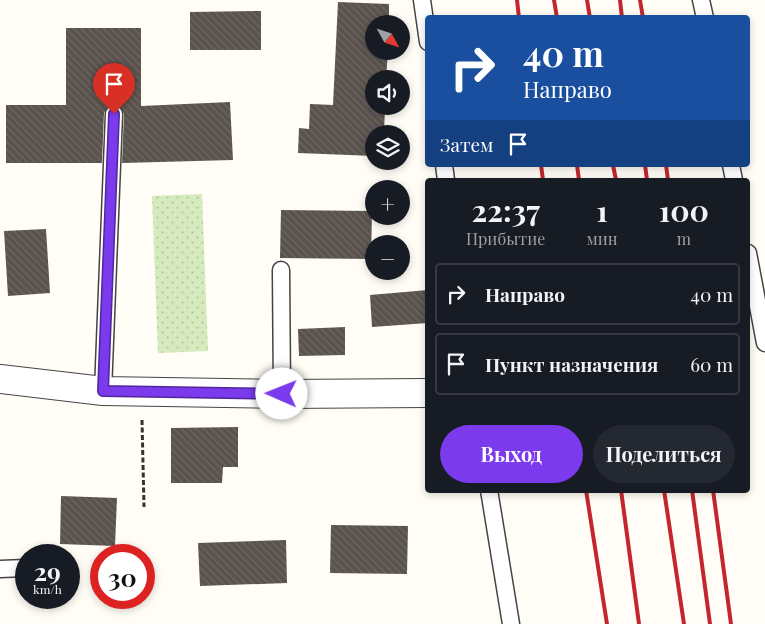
<!DOCTYPE html>
<html lang="ru">
<head>
<meta charset="utf-8">
<style>
  body { margin:0; font-family:"Playfair Display",serif; background:#242831; color:#f1f3f6; height:100vh; display:flex; flex-direction:column; font-size:19px; white-space:nowrap }
  * { box-sizing:border-box; margin:0 }
  p { font-size:16px; color:#9ea1a6 }
  .icon { flex:none; width:28px; height:28px; fill:none; stroke:currentColor; stroke-width:2; stroke-linecap:round; stroke-linejoin:round }
  .map { position:relative; flex:1; overflow:hidden }
  .sheet { position:absolute; left:425px; top:178px; width:325px; height:315px; display:flex; flex-direction:column; background:#171b24; border-radius:5px; box-shadow:0 2px 8px #0003 }
  .sheet>* { flex:none }
  .banner { position:absolute; left:425px; top:15px; width:325px; height:152px; border-radius:5px; box-shadow:0 2px 8px #0003; background:#1a4fa0; color:#fff; overflow:hidden }
  .needle { width:32px; rotate:130deg }
  .controls { position:absolute; left:365px; top:15px; display:grid; gap:10px }
  .controls a { display:grid; place-items:center; width:45px; height:45px; border-radius:50%; background:#171b24; box-shadow:0 2px 8px #0003; font-size:25px }
  .speed { position:absolute; left:15px; top:544px; display:flex; gap:10px; font-size:25px; font-weight:700; text-align:center }
  .speed>* { display:grid; place-content:center; width:65px; height:65px; border-radius:50%; background:#171b24; box-shadow:0 2px 8px #0003; line-height:1 }
  .speed small { font-size:12px; font-weight:400 }
  .speed .limit { border:8px solid #d22; background:#fff; color:#111 }
  .pin { position:absolute; display:grid; place-items:center; width:42px; height:42px; color:#fff; margin:-51px -21px; border-radius:50% 50% 50% 0; rotate:-45deg; box-shadow:0 0 5px #0007 }
  .pin .icon { rotate:45deg }
  .me { position:absolute; width:55px; margin:-28px; rotate:271deg; stroke-linejoin:round; filter:drop-shadow(0 0 4px #0008) }
  .turn { display:flex; align-items:center; gap:18px; height:105px; padding:0 15px; font-size:22px }
  .turn .icon { width:65px; height:65px; stroke-width:2.5 }
  .turn b { display:block; font-size:35px; line-height:42px }
  .then { display:flex; align-items:center; height:48px; padding:0 15px; background:#0003; gap:10px; font-size:19px }
  .eta { display:flex; justify-content:space-evenly; align-items:center; height:85px; text-align:center }
  .eta b { font-size:30px; font-weight:700; line-height:35px }
  .action { display:flex; gap:10px; margin-top:auto; padding:10px 15px }
  .action a { flex:1; height:58px; border-radius:30px; background:#7c3aed; color:#fff; font-size:20px; font-weight:700; line-height:58px; text-align:center }
  .action a+a { background:#242831; color:#f1f3f6 }
  ul { padding:0; list-style:none }
  li { display:flex; align-items:center; gap:15px; height:62px; margin:0 10px 8px; padding:0 5px; border:2px solid #363941; border-radius:5px }
  li div { flex:1 }
  li b { display:block; font-size:19px }
  li em { font-style:normal }
  .map>svg:first-child { display:block }
  .grass { fill:url(#grass-dots) }
  .building { fill:url(#building-back-hatch) }
  .lines { fill:none; stroke-linecap:round; stroke-linejoin:round }
  .lane-casing { stroke:#444; stroke-width:19 }
  .street-casing { stroke:#444; stroke-width:30 }
  .path { stroke:#333; stroke-width:3; stroke-dasharray:5 2.5; stroke-linecap:butt }
  .lane { stroke:#fff; stroke-width:16 }
  .street { stroke:#fff; stroke-width:28 }
  .rail { stroke:#c4262e; stroke-width:4 }
  .route-casing { stroke:#51269a; stroke-width:12 }
  .route { stroke:#7c3aed; stroke-width:9 }
</style>
</head>
<body>
<div class="map">
<svg width="765" height="624" viewBox="0 0 765 624">
  <defs>
    <pattern id="grass-dots" width="8" height="8" patternUnits="userSpaceOnUse" patternTransform="scale(1.25)"><rect width="8" height="8" fill="#d5ebbd"/><path d="M2 2h.1M6 6h.1" fill="none" stroke="#b6c8a1" stroke-width="1.8" stroke-linecap="round"/></pattern>
    <pattern id="building-back-hatch" width="6" height="6" patternUnits="userSpaceOnUse" patternTransform="scale(1.25)"><rect width="6" height="6" fill="#5a524d"/><path d="M-1 5l2 2M0 0l6 6M5-1l2 2" fill="none" stroke="#6d6662"/></pattern>
  </defs>
  <rect width="100%" height="100%" fill="#fffdf5"/>
  <path class="grass" d="M 202,194 L 208,351 L 158,353 L 152,196 Z"/>
  <path class="building" d="M 338,2 L 389,4 L 389,24 L 374,24 L 374,51 L 388,51 L 386,79 L 374,79 L 374,106 L 385,106 L 384,134 L 374,134 L 374,156 L 298,153 L 299,128 L 309,129 L 310,104 L 333,105 Z
    M 261,11 L 261,50 L 190,50 L 190,12 Z
    M 66,28 L 141,28 L 141,106 L 230,102 L 233,160 L 122,163 L 124,114 L 120,106 L 114,104 L 109,105 L 104,113 L 102,163 L 6,163 L 6,105 L 66,105 Z
    M 281,210 L 372,211 L 371,259 L 280,258 Z
    M 46,229 L 50,293 L 8,296 L 4,231 Z
    M 428,290 L 428,323 L 372,327 L 370,295 Z
    M 345,327 L 345,355 L 299,356 L 298,329 Z
    M 238,427 L 238,467 L 223,467 L 222,483 L 171,483 L 171,428 Z
    M 61,496 L 117,498 L 115,546 L 60,544 Z
    M 331,525 L 408,526 L 407,574 L 330,573 Z
    M 286,540 L 287,583 L 200,586 L 198,543 Z"/>
  <g class="lines">
    <defs>
      <path id="lane" d="M 422,0 L 428,42
        M 701,0 L 705,18
        M 444,165 L 446,180
        M 731,165 L 734,180
        M 748,253 L 765,343
        M 281,270 L 282,394
        M 103,391 L 114,114
        M 489,490 L 511,624
        M 0,569 L 26,568"/>
      <path id="street" d="M 0,379 L 103,391 L 282,394 L 428,393"/>
    </defs>
    <use href="#lane" class="lane-casing"/>
    <use href="#street" class="street-casing"/>
    <path class="path" d="M 142,420 L 144,507"/>
    <use href="#lane" class="lane"/>
    <use href="#street" class="street"/>
    <path class="rail" d="M 517,0 L 519,18
      M 554,0 L 557,18
      M 587,0 L 590,18
      M 620,0 L 622,18
      M 640,0 L 643,18
      M 541,165 L 543,180
      M 577,165 L 579,180
      M 613,165 L 616,180
      M 645,165 L 647,180
      M 666,165 L 668,180
      M 586,490 L 607,624
      M 621,490 L 639,624
      M 664,490 L 684,624
      M 692,490 L 710,624
      M 713,490 L 731,624"/>
  </g>
  <g class="lines">
    <defs>
      <path id="route" d="M 114,114 L 103,391 L 282,394"/>
    </defs>
    <use href="#route" class="route-casing"/>
    <use href="#route" class="route"/>
  </g>
</svg>
<div class="controls">
<a><svg class="needle" viewBox="-14 -14 28 28"><path d="M0-13l5 13h-10z" fill="#e53935"/><path d="M0 13l5-13h-10z" fill="#9ea1a6"/></svg></a>
<a><svg class="icon" aria-label="sound" viewBox="0 0 24 24"><path d="M4 9h4l5-4v14l-5-4H4zM17 9q2 3 0 6"/></svg></a>
<a><svg class="icon" aria-label="layers" viewBox="0 0 24 24"><path d="M12 4l9 5-9 5-9-5zM3 14l9 5 9-5"/></svg></a>
<a>+</a>
<a>−</a>
</div>
<div class="speed"><div>29<small>km/h</small></div><div class="limit">30</div></div>
<div class="pin" style="left:114px;top:114px;background:#d93025"><svg class="icon" aria-label="arrive" viewBox="0 0 24 24"><path d="M6 21V4h12l-3 4 3 4H6"/></svg></div>
<svg class="me" style="left:282px;top:394px" viewBox="-20 -20 40 40"><circle r="19" fill="#fff"/><path d="M0-13L10 11 0 6-10 11z" fill="#7c3aed"/></svg>
<div class="banner">
<div class="turn"><svg class="icon" aria-label="right" viewBox="0 0 24 24"><path d="M7 20v-9h11M14 6l5 5-5 5"/></svg><div><b>40 m</b>Направо</div></div>
<div class="then">Затем<svg class="icon" aria-label="arrive" viewBox="0 0 24 24"><path d="M6 21V4h12l-3 4 3 4H6"/></svg></div>
</div>
<section class="sheet">
<div class="eta">
<div><b>22:37</b><p>Прибытие</p></div>
<div><b>1</b><p>мин</p></div>
<div><b>100</b><p>m</p></div>
</div>
<ul>
<li><svg class="icon" aria-label="right" viewBox="0 0 24 24"><path d="M7 20v-9h11M14 6l5 5-5 5"/></svg><div><b>Направо</b></div><em>40 m</em></li>
<li><svg class="icon" aria-label="arrive" viewBox="0 0 24 24"><path d="M6 21V4h12l-3 4 3 4H6"/></svg><div><b>Пункт назначения</b></div><em>60 m</em></li>
</ul>
<div class="action"><a>Выход</a><a>Поделиться</a></div>
</section>
</div>
</body>
</html>
